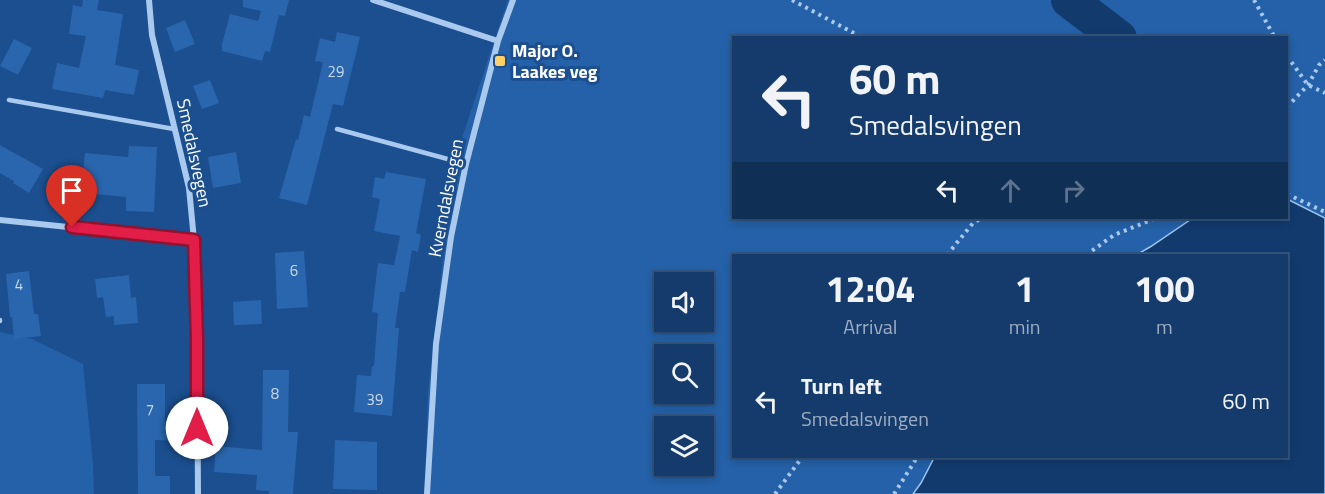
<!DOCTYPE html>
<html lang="en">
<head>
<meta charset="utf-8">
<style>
  body { margin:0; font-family:"Titillium Web",sans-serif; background:#214673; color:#f1f3f6; height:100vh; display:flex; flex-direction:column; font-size:22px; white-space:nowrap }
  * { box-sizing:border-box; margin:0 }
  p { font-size:20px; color:#9dadc1 }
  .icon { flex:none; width:33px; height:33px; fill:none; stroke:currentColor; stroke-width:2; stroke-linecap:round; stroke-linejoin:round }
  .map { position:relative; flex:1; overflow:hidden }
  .side { position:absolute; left:732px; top:254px; width:556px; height:204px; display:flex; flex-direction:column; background:#143b6b; border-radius:0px; box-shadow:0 3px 9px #0003,0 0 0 2px #33557e }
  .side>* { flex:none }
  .banner { position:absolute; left:732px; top:36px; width:556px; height:183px; border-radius:0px; box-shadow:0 3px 9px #0003,0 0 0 2px #33557e; background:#143b6b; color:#f1f3f6; overflow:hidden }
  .buttons { position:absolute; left:654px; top:272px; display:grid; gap:12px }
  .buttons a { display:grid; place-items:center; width:60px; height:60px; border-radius:0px; background:#143b6b; box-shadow:0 3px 9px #0003,0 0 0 2px #33557e; font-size:30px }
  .pin { position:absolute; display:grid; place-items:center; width:51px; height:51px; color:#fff; margin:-62px -26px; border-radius:50% 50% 50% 0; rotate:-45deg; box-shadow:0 0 6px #0007 }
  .pin .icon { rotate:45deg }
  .me { position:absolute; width:66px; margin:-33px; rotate:0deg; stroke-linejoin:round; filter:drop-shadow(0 0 4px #0008) }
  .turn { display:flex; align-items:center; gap:21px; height:126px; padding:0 18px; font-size:27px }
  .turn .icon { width:78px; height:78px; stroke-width:2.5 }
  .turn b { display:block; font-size:42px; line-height:51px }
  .lanes { display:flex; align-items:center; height:57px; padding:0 18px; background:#0003; justify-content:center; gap:30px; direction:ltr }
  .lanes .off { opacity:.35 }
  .eta { display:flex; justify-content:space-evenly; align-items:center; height:102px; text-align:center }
  .eta b { font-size:36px; font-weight:700; line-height:42px }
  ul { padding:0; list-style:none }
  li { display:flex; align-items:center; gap:18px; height:90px; padding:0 18px }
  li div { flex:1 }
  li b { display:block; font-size:22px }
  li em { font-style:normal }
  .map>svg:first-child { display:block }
  .green { fill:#2461a8; fill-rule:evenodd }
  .water { fill:#123a6d; stroke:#9cc4f0; stroke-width:1.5 }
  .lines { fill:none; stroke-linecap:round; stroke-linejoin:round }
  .river { stroke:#123a6d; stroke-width:36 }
  .building { fill:#2a66ad }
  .path { stroke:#a9c9ee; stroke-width:4; stroke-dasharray:3 4.5; stroke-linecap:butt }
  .service { stroke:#a9c9ee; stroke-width:4.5 }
  .minor { stroke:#a9c9ee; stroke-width:6 }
  .route-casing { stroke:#92132f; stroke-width:15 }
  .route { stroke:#e11d48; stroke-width:10 }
  .poi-dot { fill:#ffd166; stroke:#1b4f8f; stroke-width:2 }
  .labels { text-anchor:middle; stroke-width:6; stroke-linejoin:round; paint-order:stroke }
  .number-label { font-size:15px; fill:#cad9ea }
  .poi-label { font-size:18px; font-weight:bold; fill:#fff; stroke:#1b4f8f; text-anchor:start }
  .street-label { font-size:18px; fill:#fff; stroke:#1b4f8f }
</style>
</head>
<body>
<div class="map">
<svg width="1325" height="494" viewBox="0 0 1325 494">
  <rect width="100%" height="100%" fill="#1b4f8f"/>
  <path class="green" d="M 508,0 L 1325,0 L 1325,218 L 1287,199 L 1287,38 L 734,38 L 734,218 L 1193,218 L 1150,247 L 1136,255 L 734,255 L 734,456 L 935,456 L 921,483 L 913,494 L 425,494 L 428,393 L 453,170 L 463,135 ZM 664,282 L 704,282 L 704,321 L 664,321 ZM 664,354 L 704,354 L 704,393 L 664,393 ZM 664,426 L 704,426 L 704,465 L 664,465 Z
    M 0,332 L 32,339 L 83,364 L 93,464 L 94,494 L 0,494 Z"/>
  <path class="water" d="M 1287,199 L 1325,218 L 1325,494 L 913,494 L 921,483 L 935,456 L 1287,456 L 1287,255 L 1136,255 L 1150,247 L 1193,218 L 1287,218 Z"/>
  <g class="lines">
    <path class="river" d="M 1069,0 L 1119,38"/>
  </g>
  <path class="building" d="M 83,0 L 99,0 L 97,10 L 123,14 L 115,65 L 139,70 L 134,95 L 105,90 L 103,98 L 52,89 L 57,63 L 79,68 L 86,36 L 69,34 L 73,5 L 82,7 Z
    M 243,0 L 289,0 L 285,16 L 279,15 L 270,52 L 265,51 L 262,61 L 222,51 L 222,44 L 230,14 L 258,21 L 261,11 L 243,7 Z
    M 185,20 L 195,44 L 175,52 L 166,28 Z
    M 337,32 L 360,37 L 343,106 L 333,104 L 307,205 L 279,198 L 296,139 L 298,140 L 304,115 L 310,117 L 323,62 L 315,61 L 320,38 L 335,42 Z
    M 14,39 L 32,48 L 18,75 L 0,66 Z
    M 210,80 L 219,103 L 202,109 L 193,86 Z
    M 0,145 L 43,169 L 29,193 L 13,183 L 14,181 L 0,173 Z
    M 129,146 L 157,147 L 154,212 L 126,211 L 126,197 L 84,193 L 82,213 L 57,211 L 60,179 L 67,183 L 68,171 L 83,172 L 85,153 L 128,157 Z
    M 236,152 L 241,183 L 213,188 L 208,157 Z
    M 386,172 L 426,179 L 416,233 L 421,235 L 418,252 L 412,250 L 405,292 L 400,292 L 395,328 L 399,328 L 392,416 L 354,412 L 357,375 L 371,376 L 372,366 L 374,366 L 378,313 L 372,312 L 378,263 L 394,265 L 400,236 L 374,231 L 380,199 L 372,197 L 375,177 L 384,179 Z
    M 304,251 L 308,307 L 277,309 L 275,253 Z
    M 29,271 L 34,314 L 38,314 L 41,336 L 14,339 L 12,317 L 10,317 L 6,274 Z
    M 129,275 L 131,298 L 136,297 L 138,323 L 114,325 L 114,316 L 106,317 L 103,297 L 97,298 L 95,279 Z
    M 261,300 L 262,324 L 234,325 L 233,302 Z
    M 263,370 L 289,370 L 288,432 L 298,432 L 293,494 L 269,494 L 269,491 L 256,490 L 257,475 L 214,472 L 216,446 L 262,450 Z
    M 137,384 L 165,384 L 165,423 L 180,423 L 180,441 L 155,440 L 155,476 L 170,476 L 170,494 L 138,494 Z
    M 335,440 L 377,442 L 377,490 L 333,489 Z"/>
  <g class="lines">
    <path class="path" d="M 792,0 L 863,38
      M 1254,0 L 1275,38
      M 1287,56 L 1308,85 L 1325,93
      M 1287,107 L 1308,85 L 1319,65 L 1325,60
      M 1287,194 L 1325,212
      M 947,255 L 973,223 L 982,218
      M 1086,255 L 1114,235 L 1156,218
      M 775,494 L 803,456
      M 894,494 L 918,456"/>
    <path class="service" d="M 9,100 L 174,129
      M 337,129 L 466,164
      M 0,320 L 0,321"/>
    <path class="minor" d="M 149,0 L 152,35 L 189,188 L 194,240 L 197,339 L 198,494
      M 373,0 L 498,41
      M 0,220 L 194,240
      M 427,494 L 436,344 L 451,237 L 466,164 L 498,41 L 513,0"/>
  </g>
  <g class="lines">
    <defs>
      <path id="route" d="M 72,227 L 194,240 L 197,339 L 197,428"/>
    </defs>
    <use href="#route" class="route-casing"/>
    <use href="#route" class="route"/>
  </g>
  <rect class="poi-dot" x="494" y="55" width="12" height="12" rx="3"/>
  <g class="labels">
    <g class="number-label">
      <text x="336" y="77">29</text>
      <text x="294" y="276">6</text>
      <text x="19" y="290">4</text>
      <text x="275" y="399">8</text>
      <text x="375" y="405">39</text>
      <text x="150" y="415">7</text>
    </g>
    <g class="poi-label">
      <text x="512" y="57">Major O.<tspan x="512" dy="21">Laakes veg</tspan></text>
    </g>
    <g class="street-label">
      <text transform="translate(194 153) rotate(78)" y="6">Smedalsvegen</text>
      <text transform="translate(446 198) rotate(-79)" y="6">Kverndalsvegen</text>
    </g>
  </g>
</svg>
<div class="buttons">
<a><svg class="icon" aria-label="sound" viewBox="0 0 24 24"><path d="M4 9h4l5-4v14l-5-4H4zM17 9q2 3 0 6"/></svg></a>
<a><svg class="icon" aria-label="search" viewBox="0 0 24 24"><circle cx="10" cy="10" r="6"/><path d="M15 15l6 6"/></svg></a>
<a><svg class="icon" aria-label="layers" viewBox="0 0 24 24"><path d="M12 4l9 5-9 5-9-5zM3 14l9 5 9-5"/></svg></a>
</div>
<div class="pin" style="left:72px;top:227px;background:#d93025"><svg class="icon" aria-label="arrive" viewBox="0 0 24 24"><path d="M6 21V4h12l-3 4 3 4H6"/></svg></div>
<svg class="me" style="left:197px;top:428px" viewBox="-20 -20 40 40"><circle r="19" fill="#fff"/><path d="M0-13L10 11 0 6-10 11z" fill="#e11d48"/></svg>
<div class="banner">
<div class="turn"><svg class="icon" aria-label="left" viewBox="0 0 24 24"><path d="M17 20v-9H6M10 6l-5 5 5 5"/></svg><div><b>60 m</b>Smedalsvingen</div></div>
<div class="lanes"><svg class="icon" aria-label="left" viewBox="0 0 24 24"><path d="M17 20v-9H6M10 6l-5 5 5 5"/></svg><svg class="icon off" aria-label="ahead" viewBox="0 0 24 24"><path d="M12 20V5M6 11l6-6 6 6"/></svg><svg class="icon off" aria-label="right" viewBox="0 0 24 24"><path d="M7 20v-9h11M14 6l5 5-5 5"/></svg></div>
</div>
<section class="side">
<div class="eta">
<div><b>12:04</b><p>Arrival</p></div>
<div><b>1</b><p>min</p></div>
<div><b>100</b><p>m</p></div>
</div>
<ul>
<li><svg class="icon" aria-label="left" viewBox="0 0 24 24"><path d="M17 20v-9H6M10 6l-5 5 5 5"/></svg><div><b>Turn left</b><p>Smedalsvingen</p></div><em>60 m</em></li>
</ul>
</section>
</div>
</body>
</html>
